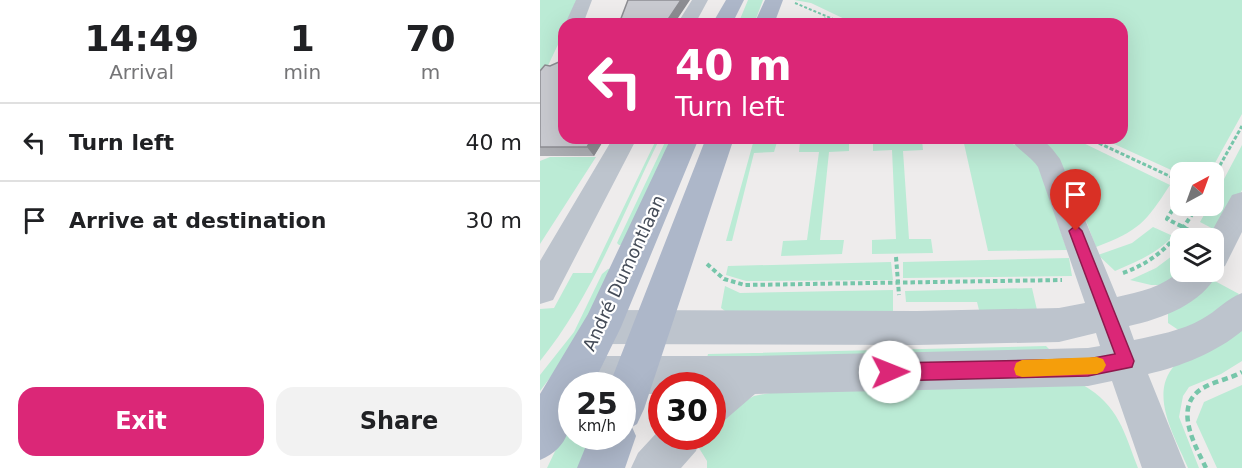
<!DOCTYPE html>
<html lang="en">
<head>
<meta charset="utf-8">
<style>
  body { margin:0; font-family:"DejaVu Sans",sans-serif; background:#f2f2f2; color:#202124; height:100vh; display:flex; flex-direction:column; font-size:22px; white-space:nowrap }
  * { box-sizing:border-box; margin:0 }
  p { font-size:20px; color:#757577 }
  .icon { flex:none; width:33px; height:33px; fill:none; stroke:currentColor; stroke-width:2; stroke-linecap:round; stroke-linejoin:round }
  .map { position:relative; flex:1; overflow:hidden }
  .sheet { display:flex; flex-direction:column; background:#fff; width:540px }
  .sheet>* { flex:none }
  .banner { position:absolute; left:18px; top:18px; width:570px; height:126px; border-radius:18px; box-shadow:0 6px 24px #0002; background:#db2777; color:#fff; overflow:hidden }
  .needle { width:39px; rotate:41deg }
  .buttons { position:absolute; left:630px; top:162px; display:grid; gap:12px }
  .buttons a { display:grid; place-items:center; width:54px; height:54px; border-radius:12px; background:#fff; box-shadow:0 6px 24px #0002; font-size:30px }
  .speed { position:absolute; left:18px; top:372px; display:flex; gap:12px; font-size:30px; font-weight:700; text-align:center }
  .speed>* { display:grid; place-content:center; width:78px; height:78px; border-radius:50%; background:#fff; box-shadow:0 6px 24px #0002; line-height:1 }
  .speed small { font-size:15px; font-weight:400 }
  .speed .limit { border:9px solid #d22; background:#fff; color:#111 }
  .pin { position:absolute; display:grid; place-items:center; width:51px; height:51px; color:#fff; margin:-62px -26px; border-radius:50% 50% 50% 0; rotate:-45deg; box-shadow:0 0 6px #0007 }
  .pin .icon { rotate:45deg }
  .me { position:absolute; width:66px; margin:-33px; rotate:89deg; stroke-linejoin:round; filter:drop-shadow(0 0 4px #0008) }
  .turn { display:flex; align-items:center; gap:21px; height:126px; padding:0 18px; font-size:27px }
  .turn .icon { width:78px; height:78px; stroke-width:2.5 }
  .turn b { display:block; font-size:42px; line-height:51px }
  .eta { display:flex; justify-content:space-evenly; align-items:center; height:102px; text-align:center }
  .eta b { font-size:36px; font-weight:800; line-height:42px }
  .primary-button { display:flex; gap:12px; margin-top:auto; padding:12px 18px }
  .primary-button a { flex:1; height:69px; border-radius:18px; background:#db2777; color:#fff; font-size:24px; font-weight:800; line-height:69px; text-align:center }
  .primary-button a+a { background:#f2f2f2; color:#202124 }
  ul { padding:0; list-style:none }
  li { display:flex; align-items:center; gap:18px; height:78px; padding:0 18px; border-top:2px solid #e0e0e0 }
  li div { flex:1 }
  li b { display:block; font-size:22px }
  li em { font-style:normal }
  main { display:flex; flex:1; min-height:0 }
  .map>svg:first-child { display:block }
  .green { fill:#bbebd5 }
  .lines { fill:none; stroke-linecap:round; stroke-linejoin:round }
  .path-far3 { stroke:#76c6aa; stroke-width:2; stroke-dasharray:3 2; stroke-linecap:butt }
  .path-far2 { stroke:#76c6aa; stroke-width:3; stroke-dasharray:4 2; stroke-linecap:butt }
  .path-far1 { stroke:#76c6aa; stroke-width:4; stroke-dasharray:4.5 3; stroke-linecap:butt }
  .path { stroke:#76c6aa; stroke-width:4.5; stroke-dasharray:6 4; stroke-linecap:butt }
  .minor { fill:#bdc4cd; fill-rule:evenodd }
  .major { fill:#adb7c9; fill-rule:evenodd }
  .wall { fill:#adaeb3 }
  .shaded-wall { fill:#8d8d92 }
  .building { fill:#c9cad0; stroke:#8d8d92; stroke-width:1.5 }
  .route { fill:#db2777; stroke:#8e194d; stroke-width:1.5 }
  .slow { fill:#f59e0b }
  .labels { text-anchor:middle; stroke-width:4.5; stroke-linejoin:round; paint-order:stroke }
  .street-label { font-size:18px; fill:#454c58; stroke:#fff }
</style>
</head>
<body>
<main>
<section class="sheet">
<div class="eta">
<div><b>14:49</b><p>Arrival</p></div>
<div><b>1</b><p>min</p></div>
<div><b>70</b><p>m</p></div>
</div>
<ul>
<li><svg class="icon" aria-label="left" viewBox="0 0 24 24"><path d="M17 20v-9H6M10 6l-5 5 5 5"/></svg><div><b>Turn left</b></div><em>40 m</em></li>
<li><svg class="icon" aria-label="arrive" viewBox="0 0 24 24"><path d="M6 21V4h12l-3 4 3 4H6"/></svg><div><b>Arrive at destination</b></div><em>30 m</em></li>
</ul>
<div class="primary-button"><a>Exit</a><a>Share</a></div>
</section>
<div class="map">
<svg width="702" height="468" viewBox="0 0 702 468">
  <rect width="100%" height="100%" fill="#eeecec"/>
  <path class="green" d="M 0,0 L 39,0 L 28,24 L 24,24 L 24,32 L 4,74 L 0,75 Z
    M 208,0 L 223,0 L 214,24 L 198,24 Z
    M 254,0 L 702,0 L 702,114 L 670,172 L 640,174 L 561,138 L 582,138 L 582,24 L 315,24 L 271,3 Z
    M 117,138 L 120,138 C 84,211 51,299 0,361 L 0,309 L 14,308 L 33,273 L 52,273 Z
    M 127,138 L 135,138 L 86,245 L 79,245 L 77,243 Z
    M 498,138 L 533,138 L 630,185 C 606,222 599,231 556,247 C 544,217 525,153 498,138 Z
    M 423,139 L 462,140 L 483,148 L 496,159 L 527,250 L 448,251 Z
    M 382,140 L 383,150 L 363,151 L 369,239 L 391,239 L 393,253 L 332,254 L 332,240 L 356,239 L 352,150 L 333,151 L 333,141 Z
    M 309,141 L 309,151 L 289,152 L 280,240 L 304,240 L 302,254 L 241,256 L 243,241 L 267,240 L 279,152 L 259,152 L 260,142 Z
    M 237,142 L 234,152 L 214,153 L 192,241 L 186,241 L 213,143 Z
    M 702,145 L 702,190 L 681,233 L 660,222 L 669,206 L 674,206 L 674,198 Z
    M 10,157 L 56,157 L 0,244 L 0,161 Z
    M 613,227 L 633,236 C 618,253 596,262 575,271 L 558,255 L 592,243 Z
    M 640,250 L 640,272 L 631,285 L 611,285 L 590,280 L 616,268 Z
    M 529,258 L 532,276 L 363,278 L 363,262 Z
    M 351,262 L 353,280 L 206,281 L 186,275 L 188,266 Z
    M 75,268 L 25,358 L 0,391 L 0,375 L 34,332 L 62,274 L 68,269 Z
    M 673,280 L 699,294 L 685,310 L 640,331 L 628,323 L 628,310 L 658,293 Z
    M 185,286 L 200,293 L 353,290 L 353,311 L 185,311 L 181,308 Z
    M 492,288 L 497,310 L 439,310 L 437,302 L 366,302 L 365,291 Z
    M 702,327 L 702,361 L 681,374 L 649,387 L 643,396 L 639,417 L 659,468 L 648,468 C 635,437 608,394 635,365 Z
    M 506,346 L 511,351 L 165,365 L 168,354 Z
    M 543,385 C 579,406 584,432 598,468 L 167,468 L 167,461 L 154,440 L 158,437 L 172,436 L 173,421 L 177,416 L 214,396 L 251,389 Z
    M 702,385 L 702,468 L 677,468 L 656,422 L 664,402 Z
    M 31,418 L 32,436 L 56,437 L 43,468 L 7,468 Z"/>
  <g class="lines">
    <path class="path-far3" d="M 255,3 L 305,24
      M 274,24 L 288,17"/>
    <path class="path-far2" d="M 548,138 L 640,181
      M 211,140 L 238,139
      M 674,176 L 702,126"/>
    <path class="path-far1" d="M 637,180 L 640,181
      M 640,197 L 627,219 L 655,233
      M 356,257 L 359,295
      M 167,264 L 184,279 L 205,285 L 522,280
      M 583,273 C 619,260 638,238 657,206"/>
    <path class="path" d="M 666,468 C 655,445 632,406 663,388 C 675,381 690,379 702,372"/>
    <path class="minor" d="M 36,0 L 52,0 L 43,24 L 25,24 Z
      M 152,0 L 168,0 L 155,24 L 137,24 Z
      M 73,138 L 97,138 L 13,300 L 0,304 L 0,261 Z
      M 470,138 C 499,138 502,134 520,159 L 577,297 C 600,292 622,287 640,271 L 674,272 L 674,238 L 668,238 L 692,195 L 702,192 L 702,232 L 685,266 L 677,269 L 678,272 C 663,304 621,319 589,326 L 594,340 C 617,335 641,331 662,319 C 677,311 686,299 702,293 L 702,331 C 677,352 640,367 608,374 L 646,468 L 602,468 L 572,381 L 548,386 L 215,394 L 186,419 L 172,425 L 172,386 L 122,386 L 122,394 L 82,394 L 82,386 L 32,386 L 32,392 L 22,388 L 16,375 L 22,362 L 35,356 L 209,356 L 548,348 L 560,346 L 556,333 L 519,342 L 377,345 L 62,344 L 50,339 L 44,327 L 50,315 L 62,310 L 377,311 L 519,308 L 545,303 L 498,167 C 490,155 477,150 470,138 Z
      M 122,427 L 122,436 L 161,436 L 156,451 L 141,468 L 91,468 L 98,453 Z"/>
    <path class="major" d="M 186,0 L 204,0 L 192,24 L 172,24 Z
      M 225,0 L 243,0 L 234,24 L 214,24 Z
      M 131,138 L 159,138 L 81,327 L 52,386 L 32,386 C 32,417 34,446 0,460 L 0,394 L 48,314 Z
      M 166,138 L 194,138 L 104,409 L 97,424 L 92,427 L 96,436 L 85,468 L 37,468 L 50,436 L 82,436 L 82,386 L 69,386 Z"/>
  </g>
  <path class="wall" d="M 0,71 L 24,138 L 65,138 L 54,156 L 0,156 Z"/>
  <path class="shaded-wall" d="M 141,0 L 150,0 L 134,24 L 125,24 Z
    M 52,138 L 65,138 L 54,156 L 47,147 Z"/>
  <path class="building" d="M 88,0 L 141,0 L 125,24 L 59,24 L 80,21 Z
    M 24,44 L 24,138 L 52,138 L 47,147 L 0,147 L 0,71 L 5,65 L 10,66 L 19,62 L 20,49 Z"/>
  <path class="route" d="M 536,225 L 542,231 L 594,361 L 592,367 L 548,376 L 350,381 L 344,378 L 342,372 L 344,366 L 350,363 L 548,359 L 575,354 L 529,231 Z"/>
  <path class="slow" d="M 557,357 L 563,359 L 566,365 L 563,371 L 557,374 L 482,377 L 476,375 L 474,369 L 476,363 L 482,360 Z"/>
  <g class="labels">
    <g class="street-label">
      <text transform="translate(84 273) rotate(-65)" y="6">André Dumontlaan</text>
    </g>
  </g>
</svg>
<div class="buttons">
<a><svg class="needle" viewBox="-14 -14 28 28"><path d="M0-13l5 13h-10z" fill="#e53935"/><path d="M0 13l5-13h-10z" fill="#757577"/></svg></a>
<a><svg class="icon" aria-label="layers" viewBox="0 0 24 24"><path d="M12 4l9 5-9 5-9-5zM3 14l9 5 9-5"/></svg></a>
</div>
<div class="speed"><div>25<small>km/h</small></div><div class="limit">30</div></div>
<div class="pin" style="left:536px;top:231px;background:#d93025"><svg class="icon" aria-label="arrive" viewBox="0 0 24 24"><path d="M6 21V4h12l-3 4 3 4H6"/></svg></div>
<svg class="me" style="left:350px;top:372px" viewBox="-20 -20 40 40"><circle r="19" fill="#fff"/><path d="M0-13L10 11 0 6-10 11z" fill="#db2777"/></svg>
<div class="banner">
<div class="turn"><svg class="icon" aria-label="left" viewBox="0 0 24 24"><path d="M17 20v-9H6M10 6l-5 5 5 5"/></svg><div><b>40 m</b>Turn left</div></div>
</div>
</div>
</main>
</body>
</html>
